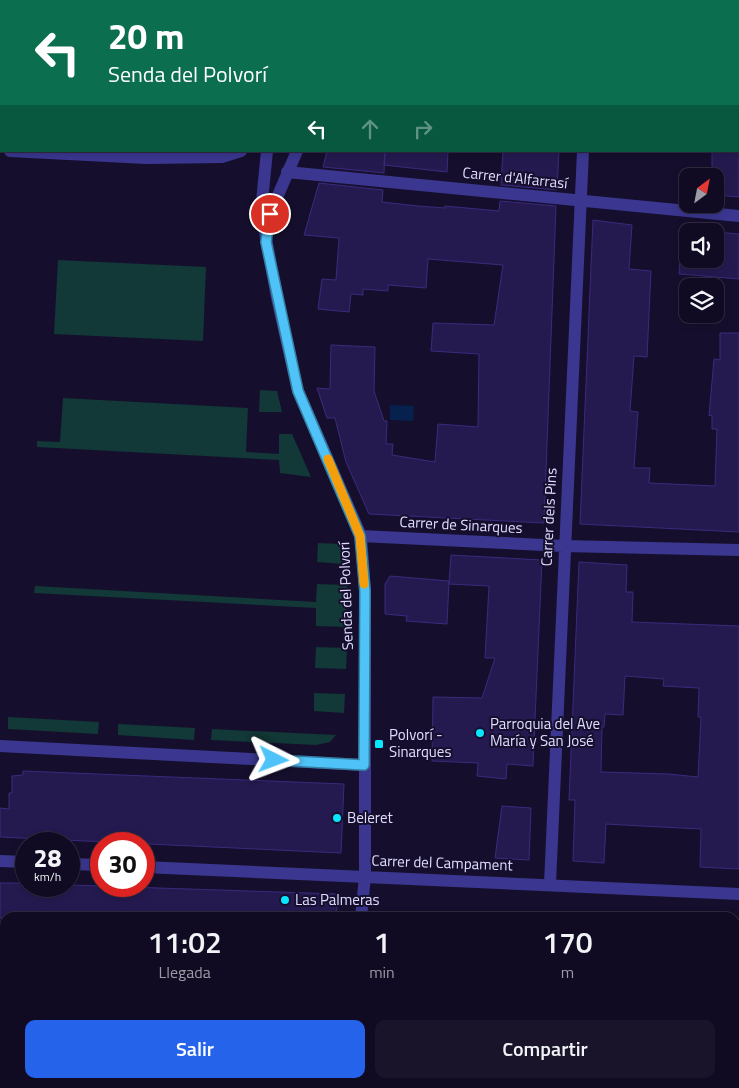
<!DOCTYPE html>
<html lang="es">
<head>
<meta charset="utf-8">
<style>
  body { margin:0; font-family:"Titillium Web",sans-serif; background:#19142a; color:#f1f3f6; height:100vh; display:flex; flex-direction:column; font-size:19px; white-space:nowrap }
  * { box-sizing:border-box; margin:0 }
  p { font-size:16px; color:#9c9ba5 }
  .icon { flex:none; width:28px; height:28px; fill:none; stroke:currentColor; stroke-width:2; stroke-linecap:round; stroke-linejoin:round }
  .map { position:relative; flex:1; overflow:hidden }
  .drawer { position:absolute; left:0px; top:912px; width:740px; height:176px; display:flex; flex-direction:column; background:#100b22; border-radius:15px 15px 0 0; box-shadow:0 2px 8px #0003,0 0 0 1px #302b40 }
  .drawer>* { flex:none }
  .banner { position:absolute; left:0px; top:0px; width:740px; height:152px; box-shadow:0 2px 8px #0003,0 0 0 1px #302b40; background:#0b6e4f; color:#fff; overflow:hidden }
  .needle { width:32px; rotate:32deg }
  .controls { position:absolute; left:679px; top:168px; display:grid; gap:10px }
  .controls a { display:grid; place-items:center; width:45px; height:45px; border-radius:10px; background:#100b22; box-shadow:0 2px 8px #0003,0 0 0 1px #302b40; font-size:25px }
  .speed { position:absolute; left:15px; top:832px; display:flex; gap:10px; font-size:25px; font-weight:700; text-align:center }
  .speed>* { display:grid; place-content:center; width:65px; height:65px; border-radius:50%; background:#100b22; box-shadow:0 2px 8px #0003,0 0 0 1px #302b40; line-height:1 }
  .speed small { font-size:12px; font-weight:400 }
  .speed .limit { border:8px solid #d22; background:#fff; color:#111 }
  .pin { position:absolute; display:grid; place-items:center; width:42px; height:42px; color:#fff; margin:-21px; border:2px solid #fff; border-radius:50%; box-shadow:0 1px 5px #0007 }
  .me { position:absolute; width:55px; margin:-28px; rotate:93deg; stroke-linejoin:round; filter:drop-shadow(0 0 4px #0008) }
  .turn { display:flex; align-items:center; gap:18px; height:105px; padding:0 25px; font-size:22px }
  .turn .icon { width:65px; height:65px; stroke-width:2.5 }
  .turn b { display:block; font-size:35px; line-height:42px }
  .lanes { display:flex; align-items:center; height:48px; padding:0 25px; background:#0003; justify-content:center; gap:25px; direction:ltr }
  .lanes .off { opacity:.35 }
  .eta { display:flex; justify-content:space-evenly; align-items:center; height:85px; text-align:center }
  .eta b { font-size:30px; font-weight:600; line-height:35px }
  .button { display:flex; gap:10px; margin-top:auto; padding:10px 25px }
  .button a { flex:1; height:58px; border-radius:10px; background:#2563eb; color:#fff; font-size:20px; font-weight:600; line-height:58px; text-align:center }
  .button a+a { background:#19142a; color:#f1f3f6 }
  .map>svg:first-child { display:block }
  .green { fill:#123837 }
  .water { fill:#07214f }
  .building { fill:#251a50; stroke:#3b2a7d; fill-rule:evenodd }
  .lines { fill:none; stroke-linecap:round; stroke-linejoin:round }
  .minor { stroke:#3b3790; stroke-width:12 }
  .route-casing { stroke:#337fa1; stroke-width:12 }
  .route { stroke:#4fc3f7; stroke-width:9 }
  .slow { stroke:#f59e0b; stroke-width:9 }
  .poi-dot { fill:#08e5ff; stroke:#150f2d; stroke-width:2 }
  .labels { text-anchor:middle; stroke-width:4; stroke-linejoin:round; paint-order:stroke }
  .street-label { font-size:15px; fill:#e0dcff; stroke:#150f2d }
  .poi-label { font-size:15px; fill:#e0dcff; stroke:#150f2d; text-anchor:start }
</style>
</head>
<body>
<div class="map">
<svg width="739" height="1088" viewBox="0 0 739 1088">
  <rect width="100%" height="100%" fill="#150f2d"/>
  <path class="green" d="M 58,260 L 206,267 L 203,341 L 54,334 Z
    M 260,390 L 277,391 L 282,412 L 259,412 Z
    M 63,398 L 248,408 L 246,452 L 279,454 L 279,434 L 292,434 L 311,477 L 280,473 L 279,460 L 37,447 L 37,441 L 60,442 Z
    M 318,543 L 341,544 L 344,564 L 317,562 Z
    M 317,584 L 347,585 L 346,627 L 316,626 L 316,608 L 34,593 L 35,586 L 316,602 Z
    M 316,647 L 347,648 L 346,669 L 315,668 Z
    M 314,693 L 345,694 L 344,713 L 314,711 Z
    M 8,717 L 99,722 L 98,734 L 8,729 Z
    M 118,724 L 195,728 L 194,740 L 118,735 Z
    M 212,729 L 336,735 L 330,742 L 316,745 L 211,740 Z"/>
  <path class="water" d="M 390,405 L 414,406 L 413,421 L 390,420 Z"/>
  <path class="building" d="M 327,151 L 385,151 L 384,173 L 323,167 Z
    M 385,151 L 448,151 L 447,172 L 384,165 Z
    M 503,151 L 559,151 L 557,190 L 501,185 Z
    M 712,151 L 739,151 L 739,197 L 715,195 L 715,176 L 712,176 Z
    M 319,183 L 383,190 L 382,202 L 418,206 L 445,208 L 445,206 L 499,211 L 500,201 L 556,206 L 544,523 L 369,514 L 346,462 L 335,418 L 327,418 L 317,388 L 330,389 L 331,345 L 375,347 L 374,391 L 384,421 L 387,421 L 386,444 L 393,444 L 392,455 L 435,462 L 438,424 L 478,427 L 479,354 L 431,351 L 433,323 L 494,325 L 503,265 L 428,259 L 426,288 L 388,285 L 388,291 L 363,289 L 363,295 L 351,294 L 349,312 L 318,309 L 322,279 L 336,280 L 339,238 L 304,235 Z
    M 593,220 L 632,225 L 629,269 L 651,271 L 647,357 L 634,356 L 630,411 L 638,412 L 634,468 L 650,468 L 649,483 L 715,486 L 717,429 L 712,429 L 712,415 L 709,416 L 714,359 L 720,360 L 720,333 L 739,333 L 739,532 L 580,524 Z
    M 682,230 L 699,231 L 688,231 L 688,259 L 715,259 L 715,232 L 739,234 L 739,279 L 679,274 Z
    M 451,555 L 542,560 L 533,766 L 507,764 L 506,779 L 477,776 L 478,763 L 432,761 L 433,697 L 482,698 L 495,658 L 485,658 L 489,586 L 449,584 Z
    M 579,562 L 627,565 L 626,592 L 633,592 L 632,622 L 739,626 L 739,869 L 700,867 L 701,829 L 642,826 L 606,824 L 604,863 L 573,861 L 575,800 L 569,800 ZM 625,676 L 664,679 L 663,686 L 699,688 L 698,717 L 701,717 L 698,777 L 669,774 L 601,772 L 602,727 L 604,727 L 605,714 L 623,715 Z
    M 390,576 L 449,581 L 447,624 L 406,621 L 407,616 L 385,614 L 385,584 Z
    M 23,771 L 344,784 L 341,853 L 0,837 L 0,808 L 9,809 L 9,793 L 12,793 L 12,776 L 23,775 Z
    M 502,806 L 531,808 L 529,860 L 495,858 Z
    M 0,883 L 26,883 L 26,886 L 69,885 L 338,894 L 336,918 L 0,918 Z"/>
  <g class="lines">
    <path class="minor" d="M 314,1 L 314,0
      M 338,1 L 338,0
      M 588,1 L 588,0
      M 10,151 L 146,158 L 222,157 L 241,151
      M 267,151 L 261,211 L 277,298 L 298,391 L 361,536 L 365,591 L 365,876 L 361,918
      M 287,172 L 739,216
      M 267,229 L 270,214 L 297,151
      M 361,536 L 564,546 L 739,550
      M 0,746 L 364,765
      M 0,861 L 26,862
      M 69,864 L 101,865
      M 144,867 L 739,894
      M 550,884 L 583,151
      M 345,1088 L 345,1084"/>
  </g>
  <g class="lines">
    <defs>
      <path id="route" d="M 270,214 L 266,242 L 298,391 L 360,536 L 365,591 L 364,765 L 274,760"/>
    </defs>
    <use href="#route" class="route-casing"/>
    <use href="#route" class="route"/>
    <path class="slow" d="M 328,459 L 360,536 L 364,584"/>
  </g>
  <g class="poi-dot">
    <circle cx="480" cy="733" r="5"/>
    <rect x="374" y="739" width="10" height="10" rx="2.5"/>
    <circle cx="337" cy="818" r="5"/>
    <circle cx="285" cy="900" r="5"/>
  </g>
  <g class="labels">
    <g class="street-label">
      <text transform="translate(515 178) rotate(6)" y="5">Carrer d'Alfarrasí</text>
      <text transform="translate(549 517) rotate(-87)" y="5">Carrer dels Pins</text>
      <text transform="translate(461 525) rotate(3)" y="5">Carrer de Sinarques</text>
      <text transform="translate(346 596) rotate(-92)" y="5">Senda del Polvorí</text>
      <text transform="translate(442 863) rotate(2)" y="5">Carrer del Campament</text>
    </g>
    <g class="poi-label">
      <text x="490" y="729">Parroquia del Ave<tspan x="490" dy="17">María y San José</tspan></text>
      <text x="389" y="740">Polvorí -<tspan x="389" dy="17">Sinarques</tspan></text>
      <text x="347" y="823">Beleret</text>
      <text x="295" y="905">Las Palmeras</text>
    </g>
  </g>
</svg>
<div class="controls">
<a><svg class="needle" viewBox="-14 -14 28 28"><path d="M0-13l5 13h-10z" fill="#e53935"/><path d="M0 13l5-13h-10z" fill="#9c9ba5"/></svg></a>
<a><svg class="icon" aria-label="sound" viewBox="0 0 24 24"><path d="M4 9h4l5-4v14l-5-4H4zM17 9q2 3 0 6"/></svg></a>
<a><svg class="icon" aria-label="layers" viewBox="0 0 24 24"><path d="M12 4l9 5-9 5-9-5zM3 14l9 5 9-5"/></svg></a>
</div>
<div class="speed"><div>28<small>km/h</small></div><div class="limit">30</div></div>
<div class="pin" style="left:270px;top:214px;background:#d93025"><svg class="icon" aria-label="arrive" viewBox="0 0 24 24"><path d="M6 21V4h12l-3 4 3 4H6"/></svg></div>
<svg class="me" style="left:274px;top:760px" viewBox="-20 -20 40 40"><path d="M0-17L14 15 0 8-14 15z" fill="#4fc3f7" stroke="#fff" stroke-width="4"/></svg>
<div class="banner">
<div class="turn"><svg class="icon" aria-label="left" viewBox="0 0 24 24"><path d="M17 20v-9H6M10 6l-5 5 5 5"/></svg><div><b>20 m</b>Senda del Polvorí</div></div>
<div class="lanes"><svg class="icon" aria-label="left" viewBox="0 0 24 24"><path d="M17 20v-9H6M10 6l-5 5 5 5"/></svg><svg class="icon off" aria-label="ahead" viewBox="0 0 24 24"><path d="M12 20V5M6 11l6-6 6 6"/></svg><svg class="icon off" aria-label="right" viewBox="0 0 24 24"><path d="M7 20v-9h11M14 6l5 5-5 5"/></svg></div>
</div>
<section class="drawer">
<div class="eta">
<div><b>11:02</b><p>Llegada</p></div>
<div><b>1</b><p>min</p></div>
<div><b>170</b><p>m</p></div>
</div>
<div class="button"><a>Salir</a><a>Compartir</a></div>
</section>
</div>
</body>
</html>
